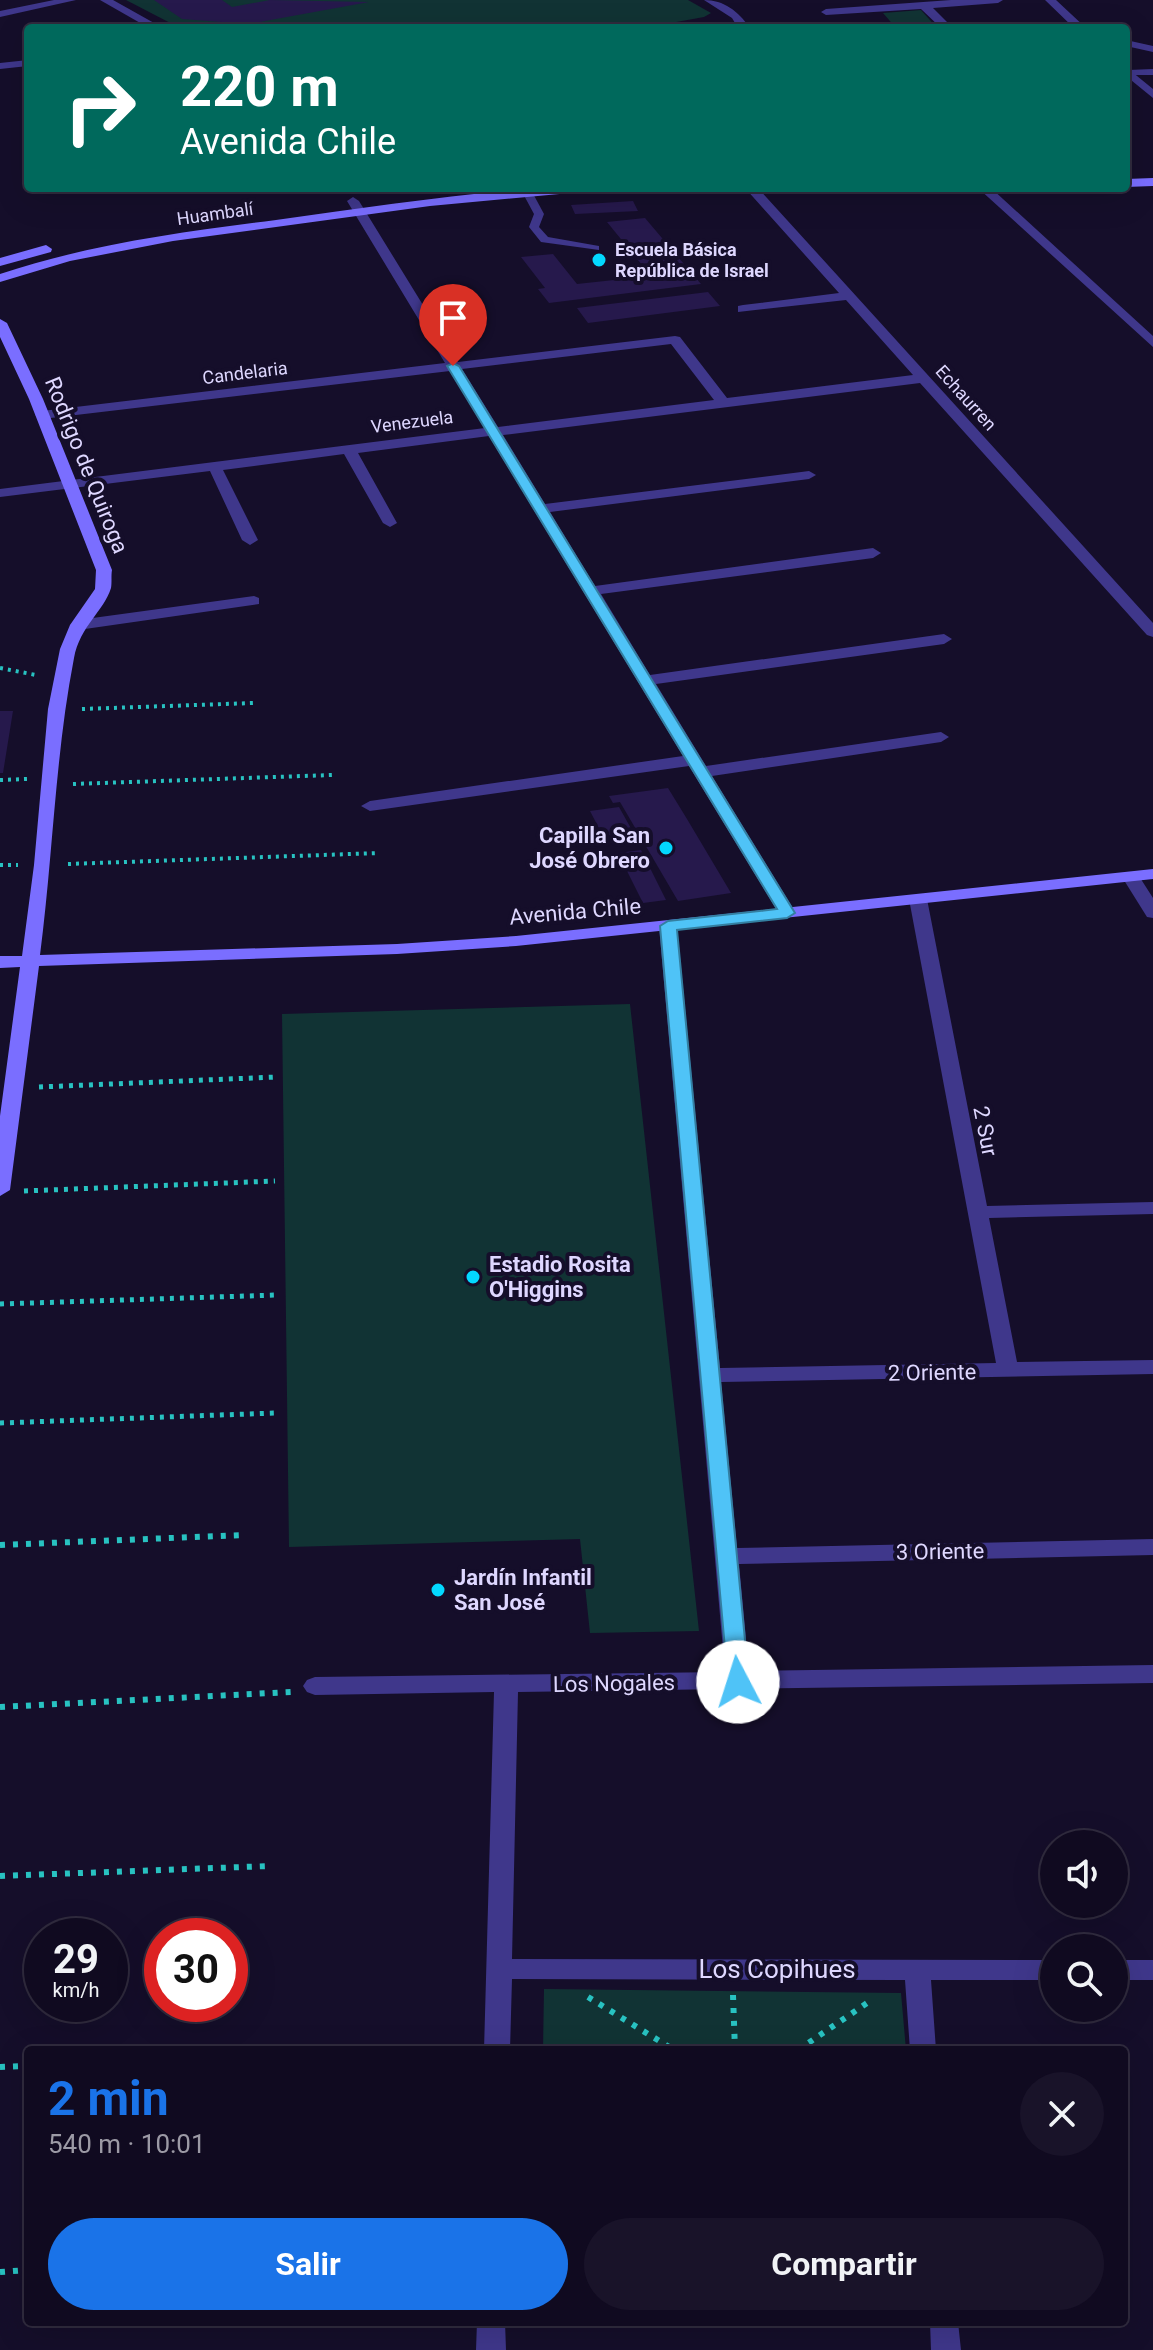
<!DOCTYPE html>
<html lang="es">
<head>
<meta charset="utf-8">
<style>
  body { margin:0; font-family:Roboto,sans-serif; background:#191329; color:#f1f3f6; height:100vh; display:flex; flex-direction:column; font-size:30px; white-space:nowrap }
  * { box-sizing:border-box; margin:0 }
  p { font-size:26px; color:#9c9aa5 }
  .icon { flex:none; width:44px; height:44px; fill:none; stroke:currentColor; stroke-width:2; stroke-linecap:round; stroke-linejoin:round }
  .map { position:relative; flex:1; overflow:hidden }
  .drawer { position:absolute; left:24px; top:2046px; width:1104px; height:280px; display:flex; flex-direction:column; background:#100a20; border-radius:8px; box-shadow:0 8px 32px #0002,0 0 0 2px #302b3e }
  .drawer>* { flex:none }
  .banner { position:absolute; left:24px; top:24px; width:1106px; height:168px; border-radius:8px; box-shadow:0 8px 32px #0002,0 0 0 2px #302b3e; background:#00695c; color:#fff; overflow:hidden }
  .tools { position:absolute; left:1040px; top:1830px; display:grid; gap:16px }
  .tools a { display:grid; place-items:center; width:88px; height:88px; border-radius:50%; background:#100a20; box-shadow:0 8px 32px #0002,0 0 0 2px #302b3e; font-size:40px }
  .speed { position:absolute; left:24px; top:1918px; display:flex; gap:16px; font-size:40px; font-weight:700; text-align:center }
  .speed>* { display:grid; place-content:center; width:104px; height:104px; border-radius:50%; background:#100a20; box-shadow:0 8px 32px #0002,0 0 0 2px #302b3e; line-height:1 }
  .speed small { font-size:20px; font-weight:400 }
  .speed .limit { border:12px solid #d22; background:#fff; color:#111 }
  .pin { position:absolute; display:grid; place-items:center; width:68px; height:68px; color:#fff; margin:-82px -34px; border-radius:50% 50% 50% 0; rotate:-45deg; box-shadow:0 0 8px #0007 }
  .pin .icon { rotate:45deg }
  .me { position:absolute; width:88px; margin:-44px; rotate:355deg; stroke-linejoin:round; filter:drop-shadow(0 0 6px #0008) }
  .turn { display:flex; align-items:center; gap:28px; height:168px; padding:0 24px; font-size:36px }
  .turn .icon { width:104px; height:104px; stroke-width:2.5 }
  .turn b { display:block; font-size:56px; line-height:68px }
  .round { display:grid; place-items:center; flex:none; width:84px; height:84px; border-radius:42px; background:#191329 }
  .overview { display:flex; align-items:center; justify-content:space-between; height:136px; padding:0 24px }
  h1 { font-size:48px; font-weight:700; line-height:60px; color:#1a73e8 }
  .primary-button { display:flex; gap:16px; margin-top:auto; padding:16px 24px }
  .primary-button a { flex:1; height:92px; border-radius:48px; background:#1a73e8; color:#fff; font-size:32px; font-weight:700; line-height:92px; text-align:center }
  .primary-button a+a { background:#191329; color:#f1f3f6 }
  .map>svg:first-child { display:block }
  .green { fill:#113334 }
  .building { fill:#26194c }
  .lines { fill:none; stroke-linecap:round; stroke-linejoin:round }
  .path-far2 { stroke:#28c2c1; stroke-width:4; stroke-dasharray:3 5; stroke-linecap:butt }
  .path-far1 { stroke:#28c2c1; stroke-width:5; stroke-dasharray:4 6; stroke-linecap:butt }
  .path { stroke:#28c2c1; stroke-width:6; stroke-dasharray:5 8; stroke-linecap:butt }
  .lane { fill:#3f378b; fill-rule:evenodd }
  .street { fill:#3f378b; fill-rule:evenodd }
  .secondary { fill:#7a6eff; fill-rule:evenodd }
  .route { fill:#4fc3f7; stroke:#337fa1; stroke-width:2 }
  .poi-dot { fill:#03d8ff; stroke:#150e2a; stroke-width:3 }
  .labels { text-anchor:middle; stroke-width:8; stroke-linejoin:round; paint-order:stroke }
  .far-street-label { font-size:18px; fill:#ded7ff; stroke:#150e2a }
  .far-poi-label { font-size:18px; font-weight:bold; fill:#ded7ff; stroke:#150e2a; text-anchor:start }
  .street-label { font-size:22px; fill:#ded7ff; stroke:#150e2a }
  .poi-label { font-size:22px; font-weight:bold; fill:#ded7ff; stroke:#150e2a; text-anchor:start }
  .near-street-label { font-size:26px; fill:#ded7ff; stroke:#150e2a }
</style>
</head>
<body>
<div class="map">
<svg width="1153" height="2350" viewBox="0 0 1153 2350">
  <rect width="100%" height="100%" fill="#150e2a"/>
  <path class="green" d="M 126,0 L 688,0 L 711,13 L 704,17 L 643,28 L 269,28 L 264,24 L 180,28 Z
    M 921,10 L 937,28 L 896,28 L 883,13 Z
    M 630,1004 L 699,1631 L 590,1633 L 580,1539 L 289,1547 L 282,1014 Z
    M 544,1989 L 901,1993 L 906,2050 L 543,2050 Z"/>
  <path class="building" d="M 154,0 L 222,0 L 232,7 L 270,0 L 369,2 L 248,24 L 182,19 Z
    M 633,201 L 638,211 L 575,214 L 571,205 Z
    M 645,218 L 701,284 L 549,303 L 538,289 L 545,288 L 521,257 L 553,254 L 577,284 L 651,276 L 607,222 Z
    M 708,292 L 720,306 L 588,323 L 577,308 Z
    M 0,711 L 13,711 L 3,773 L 0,773 Z
    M 668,788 L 687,819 L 731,893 L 678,901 L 620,802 L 613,803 L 609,796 Z
    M 619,807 L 633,832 L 603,836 L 590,811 Z
    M 641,850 L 666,900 L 643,903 L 618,853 Z"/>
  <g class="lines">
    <path class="path-far2" d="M 0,668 L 36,675
      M 82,709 L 253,703
      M 0,780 L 27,779
      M 73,784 L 332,775
      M 68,864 L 379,853
      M 0,865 L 18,865"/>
    <path class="path-far1" d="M 39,1087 L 277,1077
      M 24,1191 L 275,1181
      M 0,1304 L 277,1295
      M 0,1423 L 275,1413"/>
    <path class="path" d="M 0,1545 L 244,1535
      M 0,1707 L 291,1692
      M 0,1876 L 270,1866
      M 733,1995 L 735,2050
      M 588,1997 L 674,2050
      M 798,2050 L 873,1999
      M 0,2067 L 28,2066
      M 0,2272 L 28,2270"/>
    <path class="lane" d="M 1126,40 L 1153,46 L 1153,52 L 1126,46 Z
      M 1153,69 L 1153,75 L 1126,75 L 1128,70 Z
      M 520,188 L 530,188 L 544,214 L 539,227 L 548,237 L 599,246 L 599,250 L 541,242 L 529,227 L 534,214 Z"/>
    <path class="street" d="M 54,0 L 76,0 L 0,17 L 0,11 Z
      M 100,0 L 113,0 L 163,28 L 149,28 Z
      M 704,0 C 724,0 738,11 750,28 L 738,28 L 732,18 Z
      M 1003,0 L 998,3 L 933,8 L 953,28 L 941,28 L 921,9 L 826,15 L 821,12 L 826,9 L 951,0 Z
      M 1045,0 L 1056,0 L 1086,28 L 1074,28 Z
      M 28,60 L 28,66 L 0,69 L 0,63 Z
      M 1126,67 L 1153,89 L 1153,98 L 1126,76 Z
      M 745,188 L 758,188 L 1153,623 L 1153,637 L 1147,635 L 920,383 L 503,435 L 545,504 L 809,471 L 816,475 L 809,479 L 550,512 L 595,586 L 873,548 L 881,553 L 873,558 L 601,594 L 650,675 L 944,634 L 952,639 L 944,644 L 656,684 L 706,766 L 941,732 L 949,737 L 941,742 L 712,776 L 796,913 L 793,917 L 781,917 L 689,766 L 370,811 L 361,806 L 370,801 L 683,756 L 489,436 L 358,453 L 397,523 L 390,527 L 383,523 L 344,454 L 223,470 L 258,540 L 250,545 L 242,540 L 210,471 L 0,497 L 0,489 L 485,428 L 450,371 L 42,419 L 35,415 L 42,411 L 445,363 L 347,201 L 353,197 L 359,201 L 458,362 L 675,336 L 680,337 L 727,398 L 913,375 L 846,300 L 738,312 L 738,306 L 743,305 L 839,293 ZM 671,344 L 714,400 L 498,427 L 462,369 Z
      M 978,188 L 991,188 L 1153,336 L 1153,347 Z
      M 254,596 L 259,598 L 259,604 L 78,630 L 70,625 L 78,620 Z
      M 1131,872 L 1137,873 L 1153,898 L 1153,918 L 1147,917 L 1122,877 Z
      M 918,894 L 927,899 L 987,1206 L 1153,1202 L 1153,1214 L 989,1218 L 1017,1362 L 1153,1360 L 1153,1374 L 721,1382 L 737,1548 L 1153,1539 L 1153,1555 L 739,1564 L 749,1671 L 1153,1665 L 1153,1683 L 518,1692 L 512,1959 L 1054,1960 L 1054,1980 L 931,1980 L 936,2050 L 910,2050 L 905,1980 L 512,1979 L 510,2050 L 484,2050 L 494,1692 L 315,1695 L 307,1692 L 303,1686 L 307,1680 L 315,1677 L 725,1672 L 659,926 L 662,922 L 674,922 L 677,926 L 720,1368 L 996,1363 L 909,899 Z
      M 1114,1960 L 1153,1960 L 1153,1980 L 1114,1980 Z
      M 477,2322 L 505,2322 L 506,2350 L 476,2350 Z
      M 930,2322 L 958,2322 L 961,2350 L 931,2350 Z"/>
    <path class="secondary" d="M 1153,178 L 1153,186 L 1126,187 L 1126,179 Z
      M 531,188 L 587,188 L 581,192 L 430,206 L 173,241 L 70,261 L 0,282 L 0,274 C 90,244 183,232 276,220 C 361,208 446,196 531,188 Z
      M 46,245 L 52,249 L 51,252 L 0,266 L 0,258 Z
      M 0,319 L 7,323 L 43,399 L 112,570 C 111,575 112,583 111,588 C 104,611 80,626 74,658 C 55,756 53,856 40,955 L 397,944 L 516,936 L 1153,869 L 1153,879 L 516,946 L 397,954 L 39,966 L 10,1190 L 0,1196 L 0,1116 L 20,967 L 0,968 L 0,956 L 22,956 L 34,865 L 48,709 L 60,649 L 70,625 L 95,589 L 96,570 L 29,399 L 0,337 Z"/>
  </g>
  <path class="route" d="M 453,363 L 459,366 L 795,913 L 787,918 L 677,930 L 749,1682 L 738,1690 L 728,1682 L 660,926 L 668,921 L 777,909 L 447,366 Z"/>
  <g class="poi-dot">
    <circle cx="599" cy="260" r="8"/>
    <circle cx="666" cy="848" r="8"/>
    <circle cx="473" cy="1277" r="8"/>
    <circle cx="438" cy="1590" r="8"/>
  </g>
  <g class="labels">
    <g class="far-street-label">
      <text transform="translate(215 214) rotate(-8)" y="6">Huambalí</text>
      <text transform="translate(245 373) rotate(-7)" y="6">Candelaria</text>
      <text transform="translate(966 398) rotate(48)" y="6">Echaurren</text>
      <text transform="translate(412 422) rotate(-7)" y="6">Venezuela</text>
    </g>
    <g class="far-poi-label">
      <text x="615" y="256">Escuela Básica<tspan x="615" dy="21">República de Israel</tspan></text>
    </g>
    <g class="street-label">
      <text transform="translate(87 465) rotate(68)" y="8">Rodrigo de Quiroga</text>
      <text transform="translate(575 911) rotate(-5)" y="8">Avenida Chile</text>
      <text transform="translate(986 1131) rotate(79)" y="8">2 Sur</text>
      <text transform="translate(932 1372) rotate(-1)" y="8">2 Oriente</text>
      <text transform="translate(940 1551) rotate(-1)" y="8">3 Oriente</text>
      <text transform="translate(614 1683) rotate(-1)" y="8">Los Nogales</text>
    </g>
    <g class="poi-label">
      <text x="650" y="843" text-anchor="end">Capilla San<tspan x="650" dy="25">José Obrero</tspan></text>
      <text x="489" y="1272">Estadio Rosita<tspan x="489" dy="25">O'Higgins</tspan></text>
      <text x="454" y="1585">Jardín Infantil<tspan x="454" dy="25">San José</tspan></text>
    </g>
    <g class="near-street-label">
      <text x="777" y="1978">Los Copihues</text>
    </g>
  </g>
</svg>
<div class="tools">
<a><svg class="icon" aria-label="sound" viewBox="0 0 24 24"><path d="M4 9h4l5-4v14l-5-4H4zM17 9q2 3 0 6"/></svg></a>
<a><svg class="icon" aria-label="search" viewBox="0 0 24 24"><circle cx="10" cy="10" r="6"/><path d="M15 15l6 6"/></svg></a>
</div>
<div class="speed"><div>29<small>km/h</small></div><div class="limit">30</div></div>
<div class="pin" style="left:453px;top:366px;background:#d93025"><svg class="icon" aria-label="arrive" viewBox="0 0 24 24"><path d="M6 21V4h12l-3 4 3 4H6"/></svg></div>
<svg class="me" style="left:738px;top:1682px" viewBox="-20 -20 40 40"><circle r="19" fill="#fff"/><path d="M0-13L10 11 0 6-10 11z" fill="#4fc3f7"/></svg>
<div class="banner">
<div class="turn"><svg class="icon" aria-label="right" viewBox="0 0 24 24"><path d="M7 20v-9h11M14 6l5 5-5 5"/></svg><div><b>220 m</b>Avenida Chile</div></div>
</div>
<section class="drawer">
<div class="overview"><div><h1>2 min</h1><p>540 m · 10:01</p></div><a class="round"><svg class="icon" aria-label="close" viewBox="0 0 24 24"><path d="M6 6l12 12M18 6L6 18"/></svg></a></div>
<div class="primary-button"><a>Salir</a><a>Compartir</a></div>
</section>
</div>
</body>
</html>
